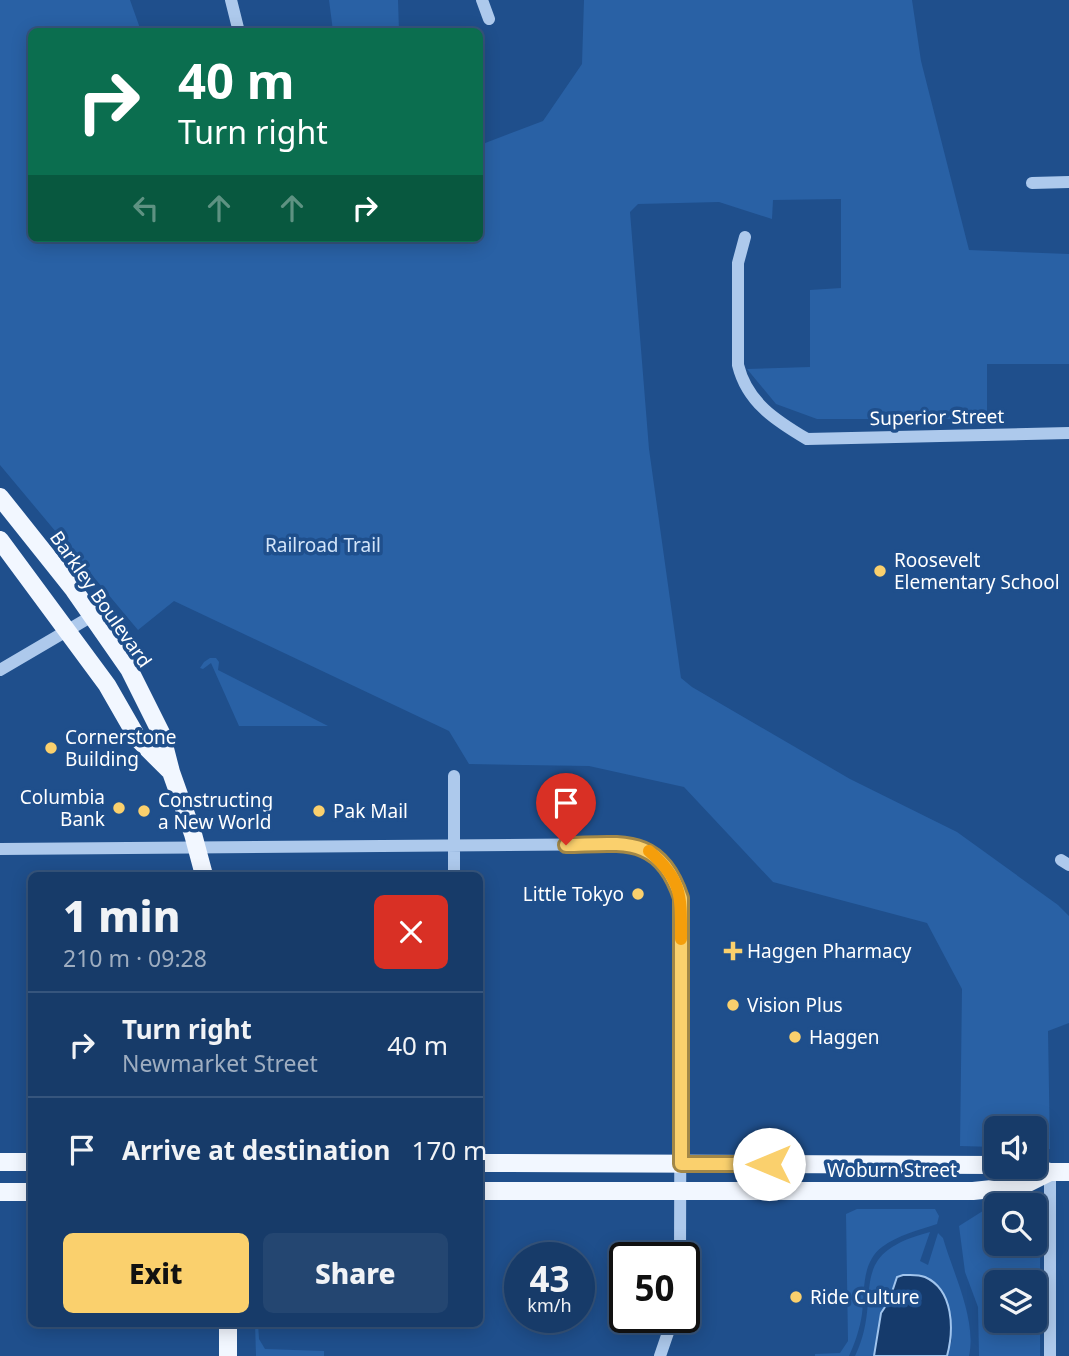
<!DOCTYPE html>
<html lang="en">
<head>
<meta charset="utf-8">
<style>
  body { margin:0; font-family:"Noto Sans",sans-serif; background:#244671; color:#f1f3f6; height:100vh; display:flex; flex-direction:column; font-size:26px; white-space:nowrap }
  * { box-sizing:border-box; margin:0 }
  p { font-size:23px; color:#9eadc0 }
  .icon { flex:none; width:38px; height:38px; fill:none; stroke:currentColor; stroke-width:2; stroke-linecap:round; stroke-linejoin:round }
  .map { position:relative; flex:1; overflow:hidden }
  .panel { position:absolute; left:28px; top:872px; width:455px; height:455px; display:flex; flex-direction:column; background:#173b69; border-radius:10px; box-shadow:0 4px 18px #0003,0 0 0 2px #36557d }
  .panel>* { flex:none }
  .top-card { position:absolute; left:28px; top:28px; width:455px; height:214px; border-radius:10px; box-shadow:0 4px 18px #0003,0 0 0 2px #36557d; background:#0b6e4f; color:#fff; overflow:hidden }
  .controls { position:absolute; left:984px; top:1116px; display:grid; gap:14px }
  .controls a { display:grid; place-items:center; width:63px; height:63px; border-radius:10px; background:#173b69; box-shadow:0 4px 18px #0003,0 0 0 2px #36557d; font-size:35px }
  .speed { position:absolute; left:504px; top:1242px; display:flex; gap:14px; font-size:35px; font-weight:700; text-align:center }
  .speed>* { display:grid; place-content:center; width:91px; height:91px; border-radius:50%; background:#173b69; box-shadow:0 4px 18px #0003,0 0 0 2px #36557d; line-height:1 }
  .speed small { font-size:18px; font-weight:400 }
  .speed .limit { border:4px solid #111; border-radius:10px; background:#fff; color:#111 }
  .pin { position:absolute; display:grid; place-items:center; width:60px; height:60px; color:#fff; margin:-72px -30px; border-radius:50% 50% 50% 0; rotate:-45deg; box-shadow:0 0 7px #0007 }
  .pin .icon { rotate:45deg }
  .me { position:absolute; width:77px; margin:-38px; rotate:270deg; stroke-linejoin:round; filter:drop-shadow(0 0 5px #0008) }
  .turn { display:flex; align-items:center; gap:24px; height:147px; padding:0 35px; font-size:32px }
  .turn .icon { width:91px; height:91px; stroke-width:2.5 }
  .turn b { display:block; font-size:49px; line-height:60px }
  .lanes { display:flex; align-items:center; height:66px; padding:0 35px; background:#0003; justify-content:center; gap:35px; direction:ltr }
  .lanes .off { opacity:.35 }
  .round { display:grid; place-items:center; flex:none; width:74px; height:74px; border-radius:10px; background:#244671 }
  .summary { display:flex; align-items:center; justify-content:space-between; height:119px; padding:0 35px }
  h1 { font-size:42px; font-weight:800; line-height:52px }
  .primary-button { display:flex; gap:14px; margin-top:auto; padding:14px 35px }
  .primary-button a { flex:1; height:80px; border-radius:10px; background:#fad06d; color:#111; font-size:28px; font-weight:800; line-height:80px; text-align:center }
  .primary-button a+a { background:#244671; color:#f1f3f6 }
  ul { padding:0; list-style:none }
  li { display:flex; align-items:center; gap:21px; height:105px; padding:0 35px; border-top:2px solid #36557d }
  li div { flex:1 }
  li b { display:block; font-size:26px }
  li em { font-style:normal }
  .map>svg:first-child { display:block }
  .green { fill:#2961a5; fill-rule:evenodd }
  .water { fill:#153a6b; stroke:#a0c4ed; stroke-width:2 }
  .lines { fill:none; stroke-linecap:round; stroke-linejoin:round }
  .minor { stroke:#adc9ec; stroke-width:12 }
  .major { stroke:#f2f7ff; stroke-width:18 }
  .route-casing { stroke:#a28747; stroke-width:18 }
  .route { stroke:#fad06d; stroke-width:12 }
  .slow { stroke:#f59e0b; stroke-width:12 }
  .poi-dot { fill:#fad06d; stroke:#1f4f8c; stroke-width:2.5 }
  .labels { text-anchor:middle; stroke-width:7; stroke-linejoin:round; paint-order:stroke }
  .street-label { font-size:19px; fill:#fff; stroke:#1f4f8c }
  .park-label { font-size:19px; fill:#d2e4f9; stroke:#1f4f8c }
  .poi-label { font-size:19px; fill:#fff; stroke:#1f4f8c; text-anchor:start }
</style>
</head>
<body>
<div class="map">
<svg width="1069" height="1356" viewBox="0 0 1069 1356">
  <rect width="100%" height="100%" fill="#1f4f8c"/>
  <path class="green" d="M 0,0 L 130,0 L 141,31 L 32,32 L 32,238 L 480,238 L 480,145 L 543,121 L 582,64 L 584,0 L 912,0 L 921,61 L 969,250 L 1069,254 L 1069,364 L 987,364 L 987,419 L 817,419 L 776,404 L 747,369 L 810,367 L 810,290 L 841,288 L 841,199 L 773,200 L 772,219 L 719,202 L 638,204 L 630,212 L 649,449 L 681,678 L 692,687 L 850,779 L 957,832 L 1058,905 L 1069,916 L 1069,1023 L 1048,1031 L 1050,1149 L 1034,1148 L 1034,1129 L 996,1129 L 996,1147 L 960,1146 L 962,989 L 927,923 L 773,882 L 684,787 L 589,766 L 469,764 L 449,731 L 174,601 L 138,630 L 0,465 Z
    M 329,0 L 398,0 L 399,31 L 333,31 Z
    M 210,658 L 216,658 L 219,662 L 218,670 L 328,726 L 239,726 L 211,663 L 203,669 L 200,668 L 204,662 Z
    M 857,1209 L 935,1209 L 939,1216 L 937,1224 C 919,1230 898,1235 882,1247 C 861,1263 865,1291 862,1314 C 860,1328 855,1343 849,1356 L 815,1356 L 815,1354 L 840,1353 L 848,1341 L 846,1214 Z
    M 986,1209 L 996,1209 L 996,1244 L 1034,1244 L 1034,1210 L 1040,1210 L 1040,1356 L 979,1356 L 978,1307 L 965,1272 L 959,1226 ZM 996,1283 L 1034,1283 L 1034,1321 L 996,1321 Z
    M 930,1232 L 920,1261 L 928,1265 L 938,1233 L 943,1238 C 953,1273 977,1320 969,1356 L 947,1356 L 952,1340 L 921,1275 L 903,1275 L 897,1277 L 889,1301 L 881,1313 L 874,1356 L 855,1356 C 885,1295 841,1255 930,1232 Z
    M 255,1323 L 258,1323 L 259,1339 L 265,1349 L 324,1351 L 324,1356 L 256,1356 Z"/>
  <path class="water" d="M 903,1275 C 910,1275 918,1274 925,1277 C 954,1290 954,1330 947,1356 L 874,1356 L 881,1313 L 889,1301 L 897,1277 Z"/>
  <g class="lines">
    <path class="minor" d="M 231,0 L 239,32
      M 482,0 L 489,19
      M 1032,183 L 1069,182
      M 745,237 L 738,263 L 738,365 C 747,402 775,420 807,439 L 1069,433
      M 0,670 L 92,616
      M 0,849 L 626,844 C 633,846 642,847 649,850 C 666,859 675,881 681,898 L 680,1258
      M 1061,860 L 1069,865
      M 454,875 L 454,776
      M 1050,1172 L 1050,1356
      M 660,1356 L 673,1318"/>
    <path class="major" d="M 0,497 L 74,590 L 129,669 L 161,733 L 171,772 L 193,834 L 204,875
      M 0,540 L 107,685 L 138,739 L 169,770
      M 0,1162 L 32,1162
      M 480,1163 L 996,1165
      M 1029,1167 L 1050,1172 L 1069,1172
      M 480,1191 L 973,1191 L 1022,1186 L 1050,1172
      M 0,1192 L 32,1192
      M 228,1323 L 228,1356"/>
  </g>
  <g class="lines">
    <defs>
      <path id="route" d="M 566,845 C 622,844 660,834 681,898 L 681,1164 L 769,1164"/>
    </defs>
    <use href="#route" class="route-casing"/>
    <use href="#route" class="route"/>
    <path class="slow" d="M 649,851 C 683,880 681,897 681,939"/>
  </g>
  <g class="poi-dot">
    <circle cx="880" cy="571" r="7"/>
    <circle cx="51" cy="748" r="7"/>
    <circle cx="119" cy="808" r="7"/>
    <circle cx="144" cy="811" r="7"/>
    <circle cx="319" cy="811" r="7"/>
    <circle cx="638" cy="894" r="7"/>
    <path d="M729.5 940.5h7v7h7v7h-7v7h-7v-7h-7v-7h7z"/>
    <circle cx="733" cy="1005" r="7"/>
    <circle cx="795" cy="1037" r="7"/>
    <circle cx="796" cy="1297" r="7"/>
  </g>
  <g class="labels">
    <g class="street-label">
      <text transform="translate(937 417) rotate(-1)" y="7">Superior Street</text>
      <text transform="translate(101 599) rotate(55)" y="7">Barkley Boulevard</text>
      <text x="892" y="1177">Woburn Street</text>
    </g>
    <g class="park-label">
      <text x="323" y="552">Railroad Trail</text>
    </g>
    <g class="poi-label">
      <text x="894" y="567">Roosevelt<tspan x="894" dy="22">Elementary School</tspan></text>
      <text x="65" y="744">Cornerstone<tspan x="65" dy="22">Building</tspan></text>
      <text x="105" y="804" text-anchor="end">Columbia<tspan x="105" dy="22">Bank</tspan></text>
      <text x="158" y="807">Constructing<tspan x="158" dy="22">a New World</tspan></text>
      <text x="333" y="818">Pak Mail</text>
      <text x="624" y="901" text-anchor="end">Little Tokyo</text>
      <text x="747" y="958">Haggen Pharmacy</text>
      <text x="747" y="1012">Vision Plus</text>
      <text x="809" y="1044">Haggen</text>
      <text x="810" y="1304">Ride Culture</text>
    </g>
  </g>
</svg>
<div class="controls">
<a><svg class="icon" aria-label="sound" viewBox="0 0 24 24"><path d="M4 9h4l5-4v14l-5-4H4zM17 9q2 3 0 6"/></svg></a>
<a><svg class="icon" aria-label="search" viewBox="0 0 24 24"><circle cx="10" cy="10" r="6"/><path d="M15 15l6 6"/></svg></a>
<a><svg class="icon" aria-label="layers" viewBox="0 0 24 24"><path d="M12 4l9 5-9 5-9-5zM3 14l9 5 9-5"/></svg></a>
</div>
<div class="speed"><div>43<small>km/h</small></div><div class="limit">50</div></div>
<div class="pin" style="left:566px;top:845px;background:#d93025"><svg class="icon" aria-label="arrive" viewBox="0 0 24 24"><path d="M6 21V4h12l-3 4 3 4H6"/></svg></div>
<svg class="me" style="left:769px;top:1164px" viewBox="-20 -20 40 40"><circle r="19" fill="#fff"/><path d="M0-13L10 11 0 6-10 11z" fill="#fad06d"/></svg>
<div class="top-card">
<div class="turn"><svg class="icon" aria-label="right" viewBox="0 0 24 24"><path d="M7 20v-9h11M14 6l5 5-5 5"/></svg><div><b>40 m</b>Turn right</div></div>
<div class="lanes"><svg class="icon off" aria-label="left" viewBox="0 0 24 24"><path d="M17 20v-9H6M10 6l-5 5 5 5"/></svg><svg class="icon off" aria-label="ahead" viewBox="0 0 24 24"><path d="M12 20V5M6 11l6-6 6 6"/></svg><svg class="icon off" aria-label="ahead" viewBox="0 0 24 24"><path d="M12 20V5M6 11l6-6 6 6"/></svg><svg class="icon" aria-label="right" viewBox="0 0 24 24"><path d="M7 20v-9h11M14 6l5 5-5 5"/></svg></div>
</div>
<section class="panel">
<div class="summary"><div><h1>1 min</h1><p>210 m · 09:28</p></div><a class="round" style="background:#d93025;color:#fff"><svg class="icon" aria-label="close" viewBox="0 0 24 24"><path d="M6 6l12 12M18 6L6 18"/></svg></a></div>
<ul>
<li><svg class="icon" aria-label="right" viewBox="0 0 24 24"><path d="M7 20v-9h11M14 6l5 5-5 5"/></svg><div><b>Turn right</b><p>Newmarket Street</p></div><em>40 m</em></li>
<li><svg class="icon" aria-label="arrive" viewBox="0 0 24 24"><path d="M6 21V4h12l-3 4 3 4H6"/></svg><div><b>Arrive at destination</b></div><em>170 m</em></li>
</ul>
<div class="primary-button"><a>Exit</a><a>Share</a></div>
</section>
</div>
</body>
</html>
